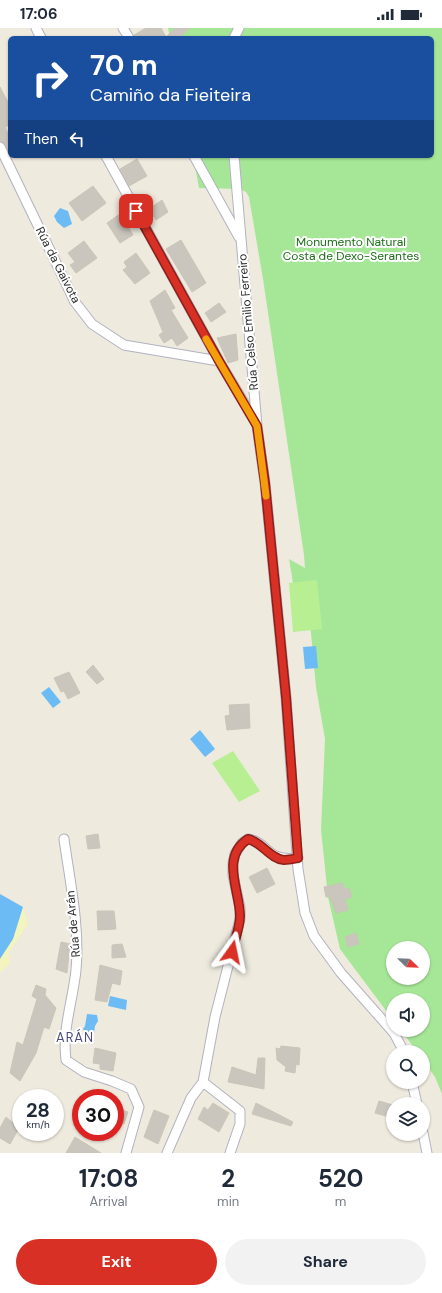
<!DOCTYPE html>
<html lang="en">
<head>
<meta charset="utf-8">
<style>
  body { margin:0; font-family:"DM Sans",sans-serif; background:#f2f2f3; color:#1f2937; height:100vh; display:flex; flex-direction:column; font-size:15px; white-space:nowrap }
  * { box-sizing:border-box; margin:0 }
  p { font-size:13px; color:#747a83 }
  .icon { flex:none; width:22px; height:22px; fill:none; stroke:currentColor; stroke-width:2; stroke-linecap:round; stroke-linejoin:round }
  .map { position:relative; height:1125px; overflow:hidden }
  .drawer { display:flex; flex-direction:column; background:#fff; flex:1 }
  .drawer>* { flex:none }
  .banner { position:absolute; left:8px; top:8px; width:426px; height:122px; border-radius:6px; box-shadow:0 1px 3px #0004; background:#1a4fa0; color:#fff; overflow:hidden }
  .needle { width:26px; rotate:113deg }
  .fabs { position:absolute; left:386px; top:913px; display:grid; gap:8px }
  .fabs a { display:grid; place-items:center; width:44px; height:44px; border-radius:50%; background:#fff; box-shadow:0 1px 3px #0004; font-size:20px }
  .speed { position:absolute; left:12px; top:1061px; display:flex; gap:8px; font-size:20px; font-weight:700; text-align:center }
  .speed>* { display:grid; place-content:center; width:52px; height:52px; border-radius:50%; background:#fff; box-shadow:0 1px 3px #0004; line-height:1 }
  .speed small { font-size:10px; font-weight:400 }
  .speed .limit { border:6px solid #d22; background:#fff; color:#111 }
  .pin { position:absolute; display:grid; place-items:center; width:34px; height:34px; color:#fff; margin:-17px; border-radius:8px; box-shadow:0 2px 6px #0006 }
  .me { position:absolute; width:44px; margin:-22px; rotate:12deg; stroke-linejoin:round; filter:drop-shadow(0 0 3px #0008) }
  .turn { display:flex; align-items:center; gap:14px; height:84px; padding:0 16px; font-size:18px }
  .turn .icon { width:52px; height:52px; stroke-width:2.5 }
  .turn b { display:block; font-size:28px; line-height:34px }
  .then { display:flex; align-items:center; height:38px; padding:0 16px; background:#0003; gap:8px; font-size:15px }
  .eta { display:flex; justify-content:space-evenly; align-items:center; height:68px; text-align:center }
  .eta b { font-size:24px; font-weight:700; line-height:28px }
  .primary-button { display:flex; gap:8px; margin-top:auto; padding:8px 16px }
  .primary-button a { flex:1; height:46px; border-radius:24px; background:#d93025; color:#fff; font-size:16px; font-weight:700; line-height:46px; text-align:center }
  .primary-button a+a { background:#f2f2f3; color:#1f2937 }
  .status { display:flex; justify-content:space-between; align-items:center; height:28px; padding:0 20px; background:#fff; direction:ltr }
  .status svg { height:11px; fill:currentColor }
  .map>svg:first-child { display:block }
  .green { fill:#a6e797; fill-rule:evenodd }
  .sand { fill:#f4f4bf }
  .pitch { fill:#b9ef93 }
  .water { fill:#6cbbf5 }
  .building { fill:#cac6bd; stroke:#cac6b7 }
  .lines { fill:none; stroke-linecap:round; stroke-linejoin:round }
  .minor-casing { stroke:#b2b2c0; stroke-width:11 }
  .minor { stroke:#fff; stroke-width:9 }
  .route-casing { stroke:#8d1f18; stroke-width:10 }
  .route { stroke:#d93025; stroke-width:7 }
  .slow { stroke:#f59e0b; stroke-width:7 }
  .labels { text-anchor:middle; stroke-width:4; stroke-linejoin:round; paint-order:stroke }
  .park-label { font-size:12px; fill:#1b6e17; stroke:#fff }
  .street-label { font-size:12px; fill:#2c2c2c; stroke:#fff }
  .neighbourhood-label { font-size:13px; letter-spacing:1px; fill:#494b7f; stroke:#fff }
</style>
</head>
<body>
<div class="status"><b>17:06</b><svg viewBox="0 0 49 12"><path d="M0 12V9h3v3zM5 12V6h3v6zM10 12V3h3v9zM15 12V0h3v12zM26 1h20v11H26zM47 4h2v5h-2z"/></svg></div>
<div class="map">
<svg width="442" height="1125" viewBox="0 0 442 1125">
  <rect width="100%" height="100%" fill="#eeeade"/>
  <path class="green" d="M 168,0 L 442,0 L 442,1066 L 435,1049 L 423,1032 L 423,1024 L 417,1024 L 401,1002 L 423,1002 L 423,972 L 393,972 L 393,992 L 340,921 L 328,869 L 321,802 L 325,711 L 316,659 L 307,562 L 293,555 L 289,531 L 305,540 L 304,527 L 263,251 L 249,169 L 246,164 L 240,161 L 199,160 L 193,128 L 432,128 L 432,10 L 170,10 ZM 393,920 L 423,920 L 423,950 L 393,950 Z"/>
  <path class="sand" d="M 13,874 L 23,879 L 28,896 L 9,924 L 10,935 L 0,945 L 0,875 Z"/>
  <path class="pitch" d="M 317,552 L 322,601 L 293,604 L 289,555 Z
    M 233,723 L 260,763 L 239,774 L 212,735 Z"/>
  <path class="water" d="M 60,180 L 68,183 L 72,196 L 64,200 L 57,194 L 54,188 Z
    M 316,618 L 318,640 L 305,641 L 303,619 Z
    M 49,659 L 61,674 L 53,680 L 41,665 Z
    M 200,702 L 215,721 L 205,729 L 190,711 Z
    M 0,866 L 23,879 L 13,911 L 0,931 Z
    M 110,968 L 127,972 L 126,982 L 108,978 Z
    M 87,986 L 97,987 L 98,993 L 95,998 L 94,1005 L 85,1005 L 83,1001 L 85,998 Z"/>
  <path class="building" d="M 146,0 L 161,0 L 166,9 L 175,0 L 190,0 L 179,10 L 135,10 L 134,7 Z
    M 0,59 L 10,78 L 10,97 L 5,99 L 10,110 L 10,126 L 5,116 L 0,113 Z
    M 137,131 L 147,148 L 129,158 L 120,141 Z
    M 93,158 L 106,175 L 82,193 L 69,175 Z
    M 162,172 L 168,184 L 156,192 L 149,181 Z
    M 120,186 L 133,207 L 120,215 L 107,195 Z
    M 181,212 L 206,255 L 192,264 L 166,221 Z
    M 84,213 L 97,230 L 76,245 L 70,237 L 75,234 L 68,225 Z
    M 136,225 L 150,245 L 135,256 L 123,242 L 127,239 L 124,234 Z
    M 165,262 L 175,280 L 171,282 L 188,310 L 177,318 L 172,310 L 164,315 L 159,307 L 163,304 L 150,273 Z
    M 219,275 L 226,284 L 211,294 L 205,285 Z
    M 236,306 L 238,332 L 228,335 L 217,310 Z
    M 93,637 L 104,651 L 97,656 L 86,644 Z
    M 69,644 L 80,665 L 68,671 L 64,663 L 61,664 L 54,650 Z
    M 249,676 L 250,700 L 227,702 L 225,688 L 230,687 L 229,677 Z
    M 98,806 L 100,820 L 88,821 L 86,808 Z
    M 267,840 L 275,856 L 257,865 L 249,849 Z
    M 342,855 L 344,861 L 349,860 L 352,869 L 345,871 L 348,882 L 336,885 L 330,869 L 326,869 L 324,859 Z
    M 97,883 L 114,883 L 116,901 L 98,902 Z
    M 356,905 L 359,916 L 348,919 L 345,909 Z
    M 61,914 L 70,916 L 67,945 L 56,941 Z
    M 122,916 L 126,929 L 112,930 L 112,917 Z
    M 100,937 L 122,943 L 120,957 L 112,955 L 107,974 L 95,972 Z
    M 36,957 L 46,961 L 45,967 L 56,980 L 49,1001 L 44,999 L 36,1025 L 20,1053 L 10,1045 L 17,1014 L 23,1017 L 37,971 L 32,968 Z
    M 281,1018 L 300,1020 L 299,1037 L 296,1036 L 295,1045 L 285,1043 L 286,1039 L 277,1032 L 276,1020 L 280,1021 Z
    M 95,1020 L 116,1025 L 113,1043 L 100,1041 L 100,1036 L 93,1035 Z
    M 258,1030 L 265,1030 L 264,1061 L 228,1054 L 232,1039 L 256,1047 Z
    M 379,1073 L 393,1077 L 393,1090 L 375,1085 Z
    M 213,1075 L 229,1085 L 219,1104 L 198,1091 L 204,1079 L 208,1082 Z
    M 256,1075 L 293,1094 L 291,1098 L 252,1086 Z
    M 115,1080 L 128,1084 L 124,1096 L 115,1092 Z
    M 154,1082 L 169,1088 L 158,1116 L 144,1109 Z
    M 6,1089 L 19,1100 L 10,1116 L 0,1110 L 0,1100 Z
    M 75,1109 L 101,1125 L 66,1125 Z"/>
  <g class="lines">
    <defs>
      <path id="minor" d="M 36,0 L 41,10
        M 123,0 L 129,10
        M 234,10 L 239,0
        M 0,119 L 75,274 L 92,296 L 124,317 L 219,333
        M 106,128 L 219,333 L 256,395
        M 194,128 L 239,209
        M 234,128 L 257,398 L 265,455 L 286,669 L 298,841 L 305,885 L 314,908 L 341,945 L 394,1005 L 404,1024
        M 64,811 C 70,854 80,899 76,942 C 73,972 62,1001 66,1032 L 84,1044 L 112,1053 L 131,1061 L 139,1079 L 126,1125
        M 203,1054 L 240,1083 L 240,1096 L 230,1125
        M 412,1054 L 417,1076
        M 423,1105 L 427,1125
        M 167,1125 L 191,1070 L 203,1054 L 215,989 L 240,891 L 240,880 L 233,847 L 233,835 L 235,826 L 242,815 L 248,811 C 270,815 265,834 298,830"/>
    </defs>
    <use href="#minor" class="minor-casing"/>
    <use href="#minor" class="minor"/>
  </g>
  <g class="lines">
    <defs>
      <path id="route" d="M 136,183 L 219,333 L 257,398 L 265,455 L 286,669 L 298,830 C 293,831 289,832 284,832 C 270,831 262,814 248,811 C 220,829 240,863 240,888 C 240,900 234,913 232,924"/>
    </defs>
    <use href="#route" class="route-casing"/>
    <use href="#route" class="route"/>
    <path class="slow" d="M 206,311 L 257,398 L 266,468"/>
  </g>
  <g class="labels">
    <g class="park-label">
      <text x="351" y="218">Monumento Natural<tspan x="351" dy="14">Costa de Dexo-Serantes</tspan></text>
    </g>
    <g class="street-label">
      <text transform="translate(58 237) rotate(63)" y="4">Rúa da Gaivota</text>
      <text transform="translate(248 294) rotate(-95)" y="4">Rúa Celso Emilio Ferreiro</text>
      <text transform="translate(73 896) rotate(-95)" y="4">Rúa de Arán</text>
    </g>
    <g class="neighbourhood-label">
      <text x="75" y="1014">ARÁN</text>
    </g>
  </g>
</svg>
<div class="fabs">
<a><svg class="needle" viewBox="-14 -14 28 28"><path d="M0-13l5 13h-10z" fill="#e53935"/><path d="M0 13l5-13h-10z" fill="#747a83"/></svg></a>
<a><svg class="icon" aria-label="sound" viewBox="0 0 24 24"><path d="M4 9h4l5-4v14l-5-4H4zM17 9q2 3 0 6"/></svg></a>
<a><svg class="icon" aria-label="search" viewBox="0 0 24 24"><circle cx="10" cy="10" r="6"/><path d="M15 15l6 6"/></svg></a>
<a><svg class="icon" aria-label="layers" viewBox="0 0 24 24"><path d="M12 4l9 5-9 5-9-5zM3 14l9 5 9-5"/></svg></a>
</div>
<div class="speed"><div>28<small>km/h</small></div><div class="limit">30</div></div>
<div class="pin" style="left:136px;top:183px;background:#d93025"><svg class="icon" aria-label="arrive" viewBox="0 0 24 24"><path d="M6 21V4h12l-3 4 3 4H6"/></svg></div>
<svg class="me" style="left:232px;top:924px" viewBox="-20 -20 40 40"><path d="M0-17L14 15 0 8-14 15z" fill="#d93025" stroke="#fff" stroke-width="4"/></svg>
<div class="banner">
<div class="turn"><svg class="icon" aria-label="right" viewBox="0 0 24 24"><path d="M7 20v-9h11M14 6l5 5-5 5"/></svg><div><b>70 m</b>Camiño da Fieiteira</div></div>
<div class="then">Then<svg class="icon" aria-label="left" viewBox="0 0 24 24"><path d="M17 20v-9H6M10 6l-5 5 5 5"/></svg></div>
</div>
</div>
<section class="drawer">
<div class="eta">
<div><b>17:08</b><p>Arrival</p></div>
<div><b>2</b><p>min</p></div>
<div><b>520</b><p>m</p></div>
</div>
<div class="primary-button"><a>Exit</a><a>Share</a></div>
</section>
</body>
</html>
